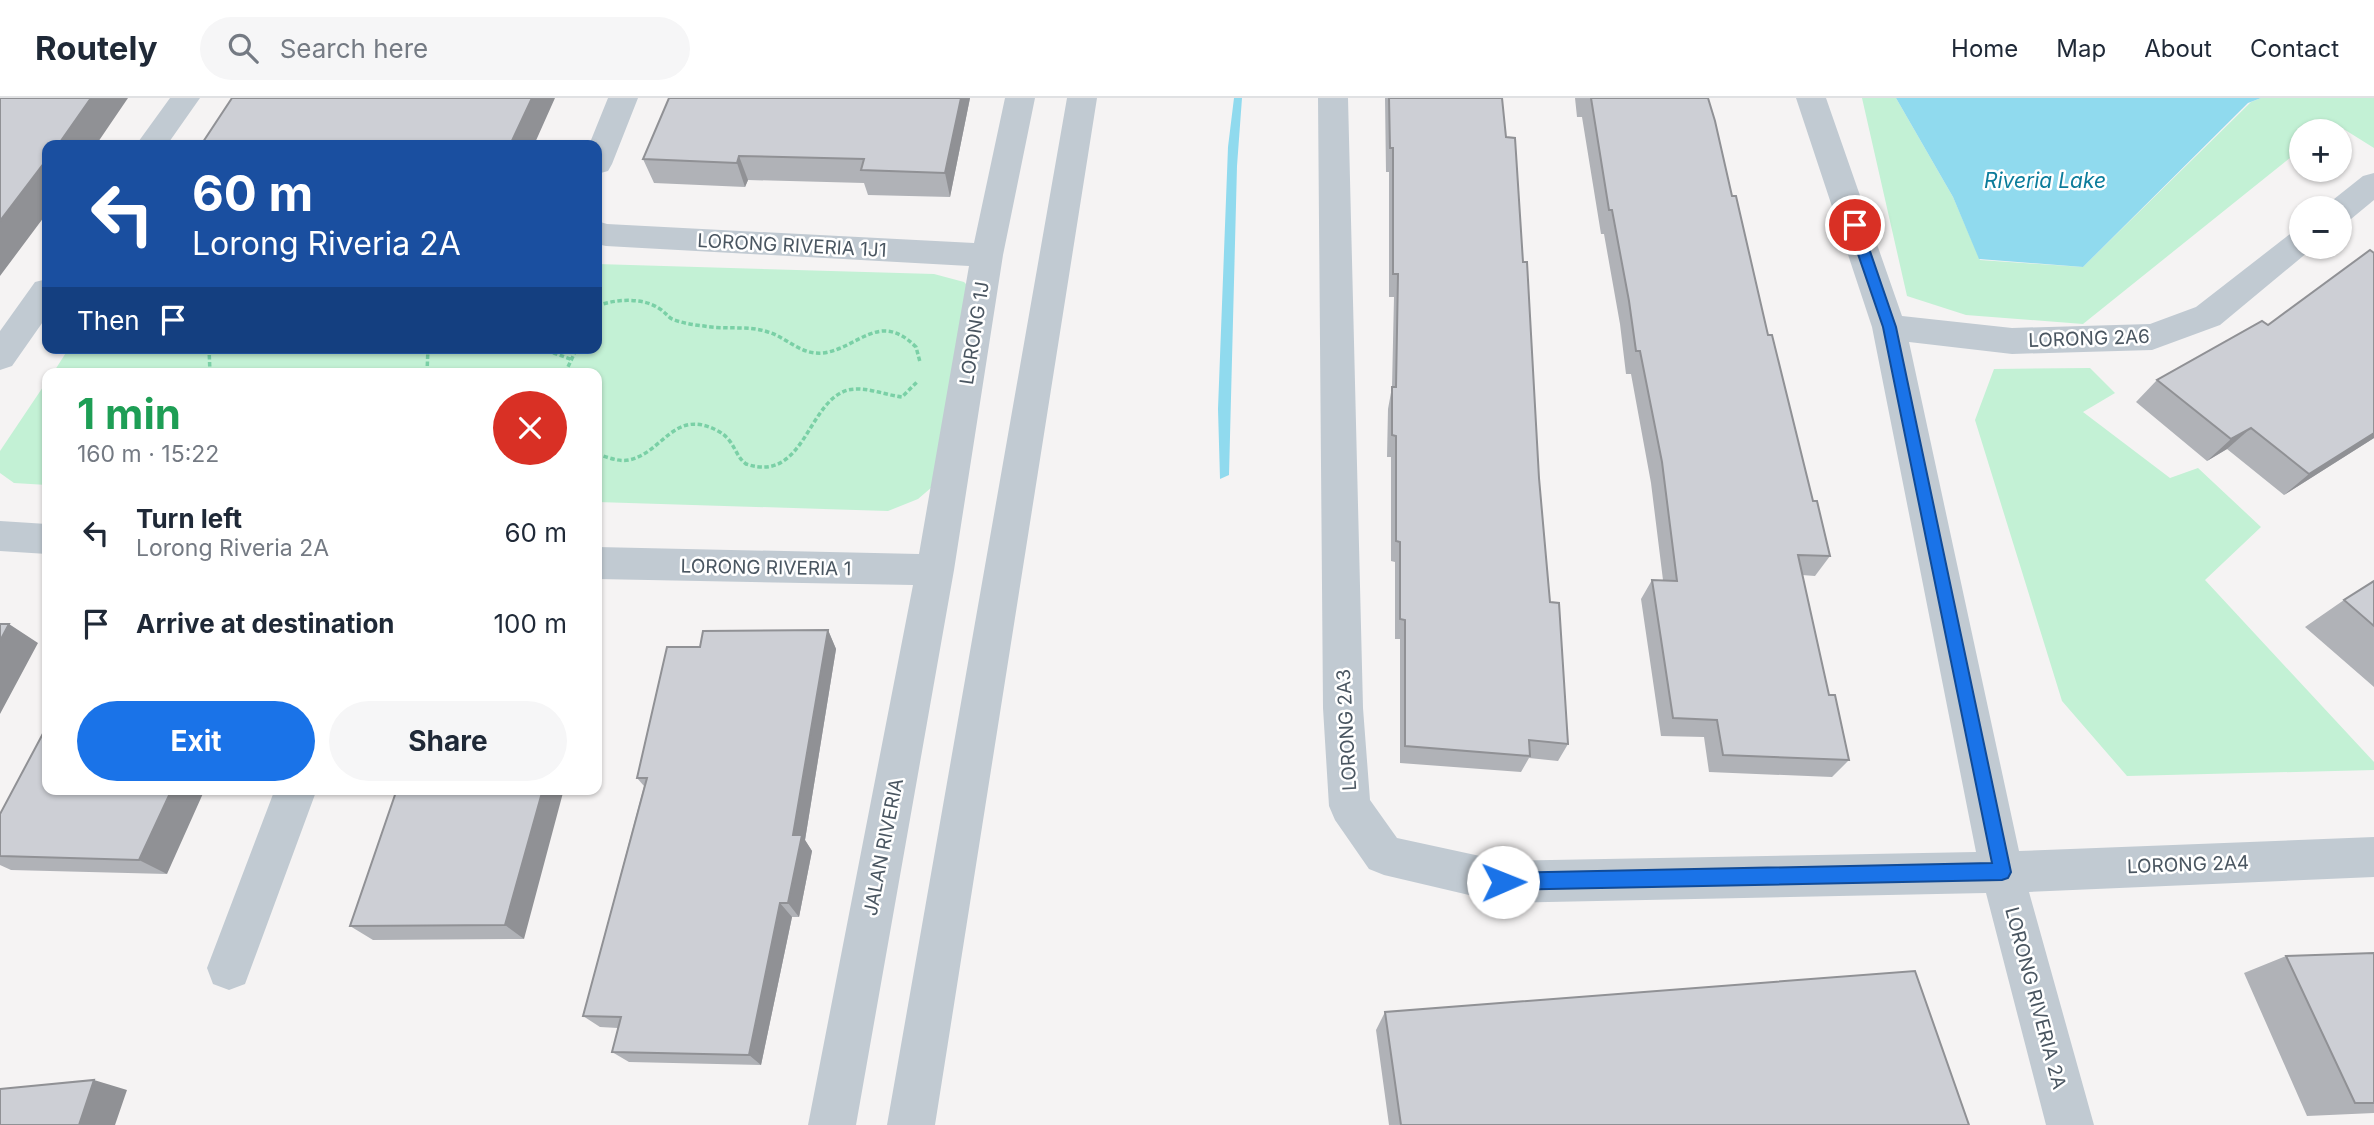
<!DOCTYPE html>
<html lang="en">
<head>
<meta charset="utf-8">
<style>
  body { margin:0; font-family:Inter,sans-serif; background:#f6f6f7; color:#1f2937; height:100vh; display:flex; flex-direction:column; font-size:26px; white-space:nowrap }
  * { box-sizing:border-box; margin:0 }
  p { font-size:23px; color:#747a83 }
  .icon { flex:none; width:38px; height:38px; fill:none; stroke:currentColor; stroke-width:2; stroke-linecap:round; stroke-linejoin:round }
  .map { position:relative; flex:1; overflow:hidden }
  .details { position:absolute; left:42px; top:270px; width:560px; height:427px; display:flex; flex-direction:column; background:#fff; border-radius:14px; box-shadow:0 2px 5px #0004 }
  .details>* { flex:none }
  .hud { position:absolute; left:42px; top:42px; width:560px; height:214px; border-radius:14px; box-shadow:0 2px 5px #0004; background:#1a4fa0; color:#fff; overflow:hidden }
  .fabs { position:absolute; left:2289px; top:21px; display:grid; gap:14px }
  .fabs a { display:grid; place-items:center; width:63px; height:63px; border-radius:50%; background:#fff; box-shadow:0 2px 5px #0004; font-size:35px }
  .pin { position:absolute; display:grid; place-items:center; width:60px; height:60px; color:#fff; margin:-30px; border:4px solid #fff; border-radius:50%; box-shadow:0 2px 7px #0007 }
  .me { position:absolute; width:77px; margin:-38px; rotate:89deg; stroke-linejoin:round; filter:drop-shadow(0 0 5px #0008) }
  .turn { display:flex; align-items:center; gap:24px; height:147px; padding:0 35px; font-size:32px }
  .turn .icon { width:91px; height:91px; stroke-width:2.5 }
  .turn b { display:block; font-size:49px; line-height:60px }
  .then { display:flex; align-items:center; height:66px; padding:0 35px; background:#0003; gap:14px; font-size:26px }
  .round { display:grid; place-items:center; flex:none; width:74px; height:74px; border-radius:37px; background:#f6f6f7 }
  .headline { display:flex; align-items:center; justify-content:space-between; height:119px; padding:0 35px }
  h1 { font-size:42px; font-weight:700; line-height:52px; color:#1e9e55 }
  .action { display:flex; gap:14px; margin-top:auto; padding:14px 35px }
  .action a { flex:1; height:80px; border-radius:42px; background:#1a73e8; color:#fff; font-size:28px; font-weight:700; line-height:80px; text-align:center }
  .action a+a { background:#f6f6f7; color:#1f2937 }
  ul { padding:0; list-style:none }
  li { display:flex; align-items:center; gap:21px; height:91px; padding:0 35px }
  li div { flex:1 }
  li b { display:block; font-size:26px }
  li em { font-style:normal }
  header { display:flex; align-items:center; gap:42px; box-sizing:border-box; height:98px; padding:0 35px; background:#fff; border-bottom:2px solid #e0e1e3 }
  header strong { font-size:33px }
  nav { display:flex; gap:38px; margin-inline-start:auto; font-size:24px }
  .search { width:490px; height:63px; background:#f6f6f7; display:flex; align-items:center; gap:18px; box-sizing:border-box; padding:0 24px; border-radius:38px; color:#747a83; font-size:26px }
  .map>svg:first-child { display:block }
  .green { fill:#c3f1d5 }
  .water { fill:#90daee }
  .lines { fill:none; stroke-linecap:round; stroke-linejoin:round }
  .path { stroke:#7ad0a6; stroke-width:3.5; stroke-dasharray:4.5 2.5; stroke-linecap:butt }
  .minor { fill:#c1cad2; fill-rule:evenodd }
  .wall { fill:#b0b2b7 }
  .shaded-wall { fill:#909195 }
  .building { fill:#cdcfd5; stroke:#909195; stroke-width:2 }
  .route { fill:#1a73e8; stroke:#114b97; stroke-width:2 }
  .labels { text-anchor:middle; stroke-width:5; stroke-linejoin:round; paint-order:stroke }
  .street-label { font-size:19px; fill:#4a5661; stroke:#fff }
  .water-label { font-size:21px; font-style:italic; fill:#0c7c9b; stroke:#fff }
</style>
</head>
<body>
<header>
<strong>Routely</strong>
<div class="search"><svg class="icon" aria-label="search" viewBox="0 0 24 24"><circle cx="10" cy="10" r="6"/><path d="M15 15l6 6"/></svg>Search here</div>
<nav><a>Home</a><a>Map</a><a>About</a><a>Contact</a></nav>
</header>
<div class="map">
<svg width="2374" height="1027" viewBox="0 0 2374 1027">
  <rect width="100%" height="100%" fill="#f5f3f3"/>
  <path class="green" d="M 1862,0 L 1896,0 L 1953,99 L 1980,162 L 2083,169 L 2251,4 L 2261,0 L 2374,0 L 2374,50 L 2334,25 L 2324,33 L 2301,33 L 2301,51 L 2083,226 L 1966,217 L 1907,198 Z
    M 597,166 L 934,176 L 964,184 L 979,199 L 939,383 L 918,401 L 888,413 L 597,404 L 597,275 L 53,275 L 69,250 L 597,250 Z
    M 2090,270 L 2115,295 L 2083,314 L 2170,380 L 2198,370 L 2261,429 L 2205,482 L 2374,664 L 2374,672 L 2127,678 L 2062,603 L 1975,322 L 1994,271 Z
    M 47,283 L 47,387 L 14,385 L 0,375 L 0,353 Z"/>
  <path class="water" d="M 1234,0 L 1242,0 L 1237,68 L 1229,377 L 1220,381 L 1218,311 L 1228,49 Z
    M 1896,0 L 2261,0 L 2248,5 L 2083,169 L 1979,161 L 1953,99 Z"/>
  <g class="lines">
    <path class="path" d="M 597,208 C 615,201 643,199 660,211 C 665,214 667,218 672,221 C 682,225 693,227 704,228 C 725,232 748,227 768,234 C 788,240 800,257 823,255 C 859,250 879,212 916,249 L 920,264
      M 209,250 L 210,275
      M 540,250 L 573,262
      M 427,275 L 428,250
      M 565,275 L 577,250
      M 597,356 C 607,359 618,364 629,362 C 663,355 674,309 718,333 C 735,342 734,357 746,366 C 805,386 807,303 848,292 C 865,288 885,297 902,299 L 918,283"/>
    <path class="minor" d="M 170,0 L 200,0 L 167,47 L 136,47 Z
      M 608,0 L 638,0 L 612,66 L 608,73 L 597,76 L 597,47 L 589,47 Z
      M 1005,0 L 1035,0 L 1003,157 L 954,472 L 856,1027 L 808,1027 L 913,487 L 597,481 L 597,449 L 919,456 L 969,168 L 606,148 L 597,146 L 597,123 L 607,126 L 974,145 Z
      M 1067,0 L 1097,0 L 935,1027 L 887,1027 Z
      M 1318,0 L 1348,0 L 1363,610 L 1370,702 L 1397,740 L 1503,763 L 1976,754 L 1872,229 L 1796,0 L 1826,0 L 1902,218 L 2012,230 L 2150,226 L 2196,209 L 2290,136 L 2301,133 L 2301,149 L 2314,149 L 2220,227 L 2152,252 L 2012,256 L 1909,244 L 2019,753 L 2374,739 L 2374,779 L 2029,794 L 2094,1027 L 2046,1027 L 1986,795 L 1503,805 L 1384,777 L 1369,771 L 1335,722 L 1329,708 L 1323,610 Z
      M 2374,75 L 2374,102 L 2351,121 L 2340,124 L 2340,110 L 2326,110 L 2329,105 L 2363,78 Z
      M 47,181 L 47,218 L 12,268 L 0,272 L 0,233 L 35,184 Z
      M 0,423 L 47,426 L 47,456 L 0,453 Z
      M 275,691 L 317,691 L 245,886 L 229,892 L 213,886 L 207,870 Z"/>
  </g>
  <path class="wall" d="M 669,0 L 970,0 L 950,99 L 868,97 L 864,85 L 748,82 L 745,89 L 654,85 L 643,61 Z
    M 1385,0 L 1502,0 L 1550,504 L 1568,646 L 1558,663 L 1529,660 L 1521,674 L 1400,665 L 1400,541 L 1395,541 L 1395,464 L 1391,463 L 1391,359 L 1387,359 L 1388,311 L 1392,289 L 1394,199 L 1389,199 L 1389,74 L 1386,74 Z
    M 1575,0 L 1708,0 L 1732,98 L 1768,237 L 1813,403 L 1830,458 L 1815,478 L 1802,477 L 1829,597 L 1849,662 L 1832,679 L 1709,674 L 1704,639 L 1661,638 L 1641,501 L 1652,482 L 1663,482 L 1651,385 L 1631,276 L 1626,276 L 1620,226 L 1604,136 L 1601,136 L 1582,19 L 1577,19 Z
    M 2374,155 L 2374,340 L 2284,397 L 2227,351 L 2207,363 L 2136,304 L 2157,282 L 2268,227 Z
    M 2374,483 L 2374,589 L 2305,529 L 2344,502 Z
    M 828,532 L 836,551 L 805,742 L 812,753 L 799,819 L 792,819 L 761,967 L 629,964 L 612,954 L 618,930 L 600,929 L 583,918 L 644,688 L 637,680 Z
    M 47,628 L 167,776 L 11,772 L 0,767 L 0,716 Z
    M 397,691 L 524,841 L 373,842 L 350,828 Z
    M 2374,855 L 2374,1015 L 2307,1018 L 2244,875 L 2286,858 Z
    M 1385,914 L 1969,1027 L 1389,1027 L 1376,932 Z"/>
  <path class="shaded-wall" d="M 91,0 L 128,0 L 96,47 L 58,47 Z
    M 532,0 L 555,0 L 534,47 L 510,47 Z
    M 961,0 L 970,0 L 950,99 L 945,75 Z
    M 739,58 L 748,82 L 745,89 L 737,65 Z
    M 47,61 L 47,115 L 0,178 L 0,123 Z
    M 2251,330 L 2227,351 L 2207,363 L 2231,341 Z
    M 2374,335 L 2374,340 L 2284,397 L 2309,376 Z
    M 9,526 L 38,545 L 0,616 L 0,543 Z
    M 828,532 L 836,551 L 805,742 L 812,753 L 799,819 L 788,805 L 793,737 Z
    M 597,540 L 602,547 L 597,568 Z
    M 172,691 L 205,691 L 167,776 L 139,762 Z
    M 543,691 L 564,691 L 524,841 L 505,827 Z
    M 780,805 L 792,819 L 761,967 L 749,957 Z
    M 94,982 L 127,992 L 115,1027 L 79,1027 Z"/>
  <path class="building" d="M 0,0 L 91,0 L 58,47 L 47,47 L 47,61 L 0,123 Z
    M 232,0 L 532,0 L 510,47 L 201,47 Z
    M 669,0 L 961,0 L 945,75 L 861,72 L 864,61 L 739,58 L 737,65 L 643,61 Z
    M 1389,0 L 1502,0 L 1506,39 L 1515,40 L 1523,164 L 1527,164 L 1539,380 L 1550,504 L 1559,505 L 1568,646 L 1529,642 L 1530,658 L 1405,648 L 1405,522 L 1400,521 L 1400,444 L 1396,443 L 1396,338 L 1392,337 L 1392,289 L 1396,289 L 1398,176 L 1393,176 L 1393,50 L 1390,50 Z
    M 1591,0 L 1708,0 L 1715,23 L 1732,98 L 1736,98 L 1768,237 L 1772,237 L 1813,403 L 1817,403 L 1830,458 L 1798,457 L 1829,597 L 1835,597 L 1849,662 L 1723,657 L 1717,622 L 1673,620 L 1652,482 L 1677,483 L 1662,364 L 1640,253 L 1636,253 L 1629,203 L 1612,112 L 1609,112 Z
    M 2370,152 L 2374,155 L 2374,335 L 2309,376 L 2251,330 L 2231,341 L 2157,282 L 2262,223 L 2268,227 Z
    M 2374,483 L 2374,528 L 2344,502 Z
    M 0,526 L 9,526 L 0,543 Z
    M 828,532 L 793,737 L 802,737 L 788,805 L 780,805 L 749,957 L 612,954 L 621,919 L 583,918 L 647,680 L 637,680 L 667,549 L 700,549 L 703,533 Z
    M 47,628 L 47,691 L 172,691 L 139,762 L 0,758 L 0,716 Z
    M 397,691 L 543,691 L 505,827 L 350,828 Z
    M 2374,855 L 2374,1005 L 2355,1005 L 2286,858 Z
    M 1915,873 L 1969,1027 L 1401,1027 L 1385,914 Z
    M 94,982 L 79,1027 L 0,1027 L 0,991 Z"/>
  <path class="route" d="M 1855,123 L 1861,127 L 1896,229 L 2011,774 L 2008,780 L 2002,782 L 1503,792 L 1497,790 L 1494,784 L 1497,778 L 1503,775 L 1992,765 L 1883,229 L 1848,127 Z"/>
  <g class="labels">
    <g class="street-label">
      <text transform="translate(792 147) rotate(3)" y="7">LORONG RIVERIA 1J1</text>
      <text transform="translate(974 235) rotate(-81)" y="7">LORONG 1J</text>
      <text transform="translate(2089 240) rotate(-2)" y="7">LORONG 2A6</text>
      <text transform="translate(766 469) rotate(1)" y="7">LORONG RIVERIA 1</text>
      <text transform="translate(1346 632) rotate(-93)" y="7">LORONG 2A3</text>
      <text transform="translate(883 749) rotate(-79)" y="7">JALAN RIVERIA</text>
      <text transform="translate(2188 766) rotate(-2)" y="7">LORONG 2A4</text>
      <text transform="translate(2036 900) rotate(75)" y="7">LORONG RIVERIA 2A</text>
    </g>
    <g class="water-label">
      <text x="2045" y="90">Riveria Lake</text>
    </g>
  </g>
</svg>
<div class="fabs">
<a>+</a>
<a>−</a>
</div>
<div class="pin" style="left:1855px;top:127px;background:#d93025"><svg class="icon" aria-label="arrive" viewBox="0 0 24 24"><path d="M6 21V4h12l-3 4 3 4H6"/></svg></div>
<svg class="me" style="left:1503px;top:784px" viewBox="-20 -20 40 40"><circle r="19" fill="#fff"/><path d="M0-13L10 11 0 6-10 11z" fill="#1a73e8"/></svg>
<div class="hud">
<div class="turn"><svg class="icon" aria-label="left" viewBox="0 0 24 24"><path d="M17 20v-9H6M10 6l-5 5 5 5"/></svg><div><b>60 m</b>Lorong Riveria 2A</div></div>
<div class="then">Then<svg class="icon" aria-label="arrive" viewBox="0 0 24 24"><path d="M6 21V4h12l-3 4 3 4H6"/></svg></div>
</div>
<section class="details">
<div class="headline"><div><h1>1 min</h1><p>160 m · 15:22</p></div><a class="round" style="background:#d93025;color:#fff"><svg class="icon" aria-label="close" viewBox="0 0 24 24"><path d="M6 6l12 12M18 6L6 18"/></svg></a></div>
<ul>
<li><svg class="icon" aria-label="left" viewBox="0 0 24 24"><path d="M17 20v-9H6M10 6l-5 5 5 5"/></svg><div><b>Turn left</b><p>Lorong Riveria 2A</p></div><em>60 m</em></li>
<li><svg class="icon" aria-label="arrive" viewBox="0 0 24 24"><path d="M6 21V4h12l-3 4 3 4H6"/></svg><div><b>Arrive at destination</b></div><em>100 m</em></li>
</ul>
<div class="action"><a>Exit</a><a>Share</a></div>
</section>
</div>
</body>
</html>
